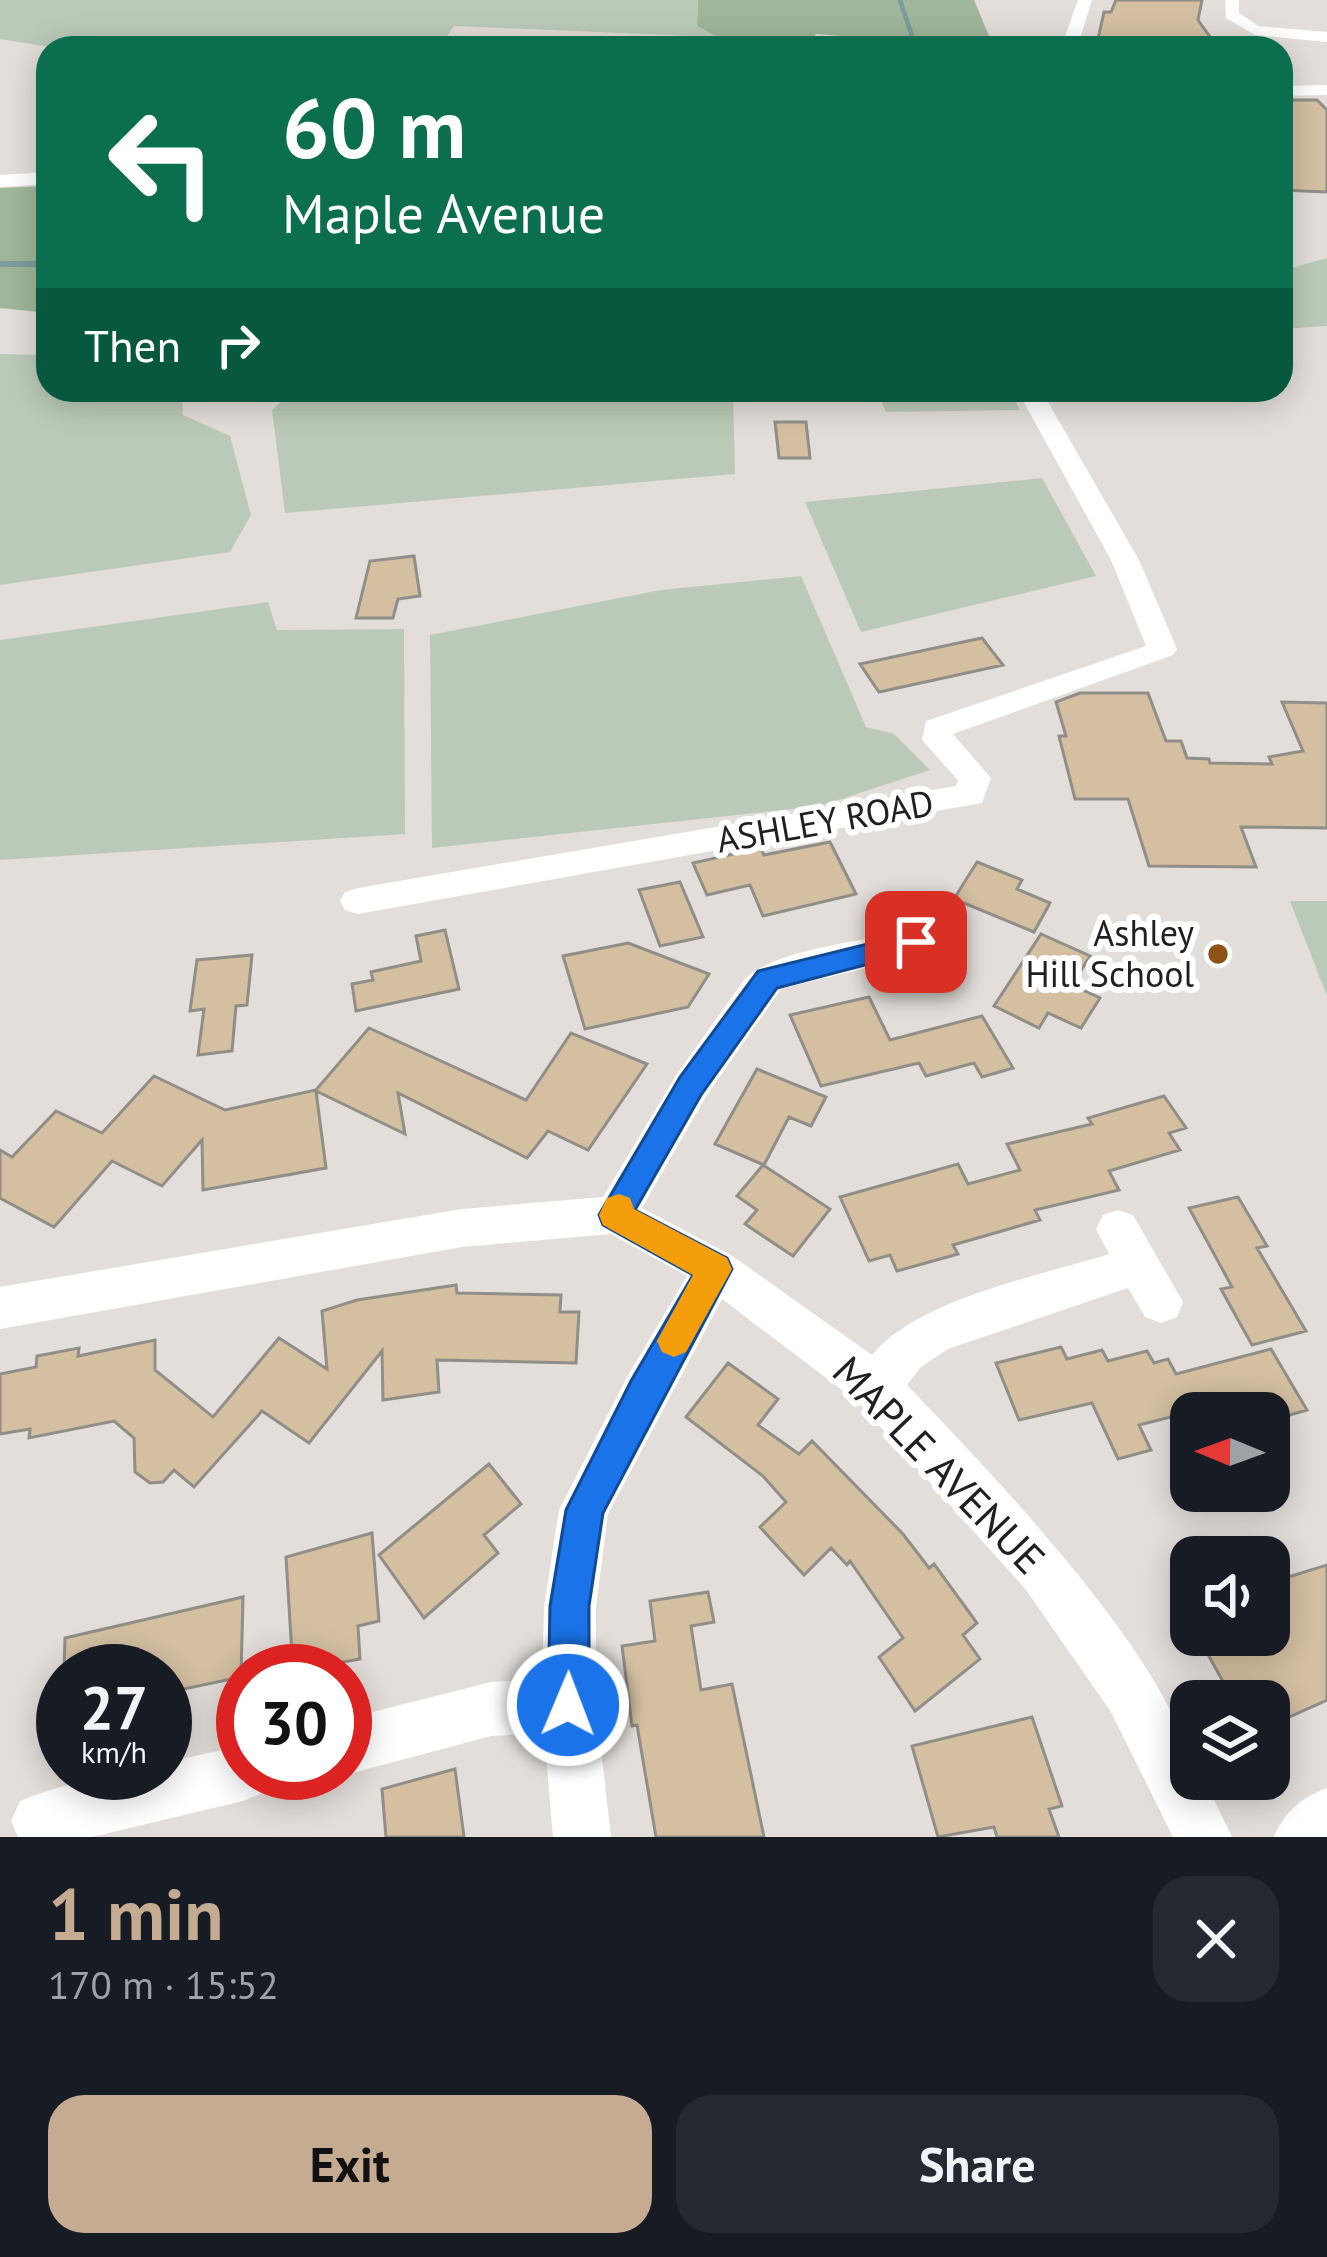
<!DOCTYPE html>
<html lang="en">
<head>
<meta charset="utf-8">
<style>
  body { margin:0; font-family:"PT Sans",sans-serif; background:#242831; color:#f1f3f6; height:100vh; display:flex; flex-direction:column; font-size:45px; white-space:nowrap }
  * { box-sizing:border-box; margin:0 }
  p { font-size:39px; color:#9ea1a6 }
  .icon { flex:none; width:66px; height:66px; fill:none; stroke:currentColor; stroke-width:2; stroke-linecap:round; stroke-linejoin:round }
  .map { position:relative; height:1837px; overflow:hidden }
  .panel { display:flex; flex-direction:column; background:#171b24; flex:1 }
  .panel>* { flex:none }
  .top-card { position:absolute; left:36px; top:36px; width:1257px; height:366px; border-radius:36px; box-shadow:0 6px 30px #0003; background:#0b6e4f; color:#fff; overflow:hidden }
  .needle { width:78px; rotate:271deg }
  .tools { position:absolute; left:1170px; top:1392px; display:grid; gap:24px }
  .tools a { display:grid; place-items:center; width:120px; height:120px; border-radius:24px; background:#171b24; box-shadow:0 6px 30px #0003; font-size:60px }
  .speed { position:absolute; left:36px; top:1644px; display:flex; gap:24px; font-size:60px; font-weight:700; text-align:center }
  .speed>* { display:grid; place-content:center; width:156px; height:156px; border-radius:50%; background:#171b24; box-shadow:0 6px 30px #0003; line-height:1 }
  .speed small { font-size:30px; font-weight:400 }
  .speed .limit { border:18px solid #d22; background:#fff; color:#111 }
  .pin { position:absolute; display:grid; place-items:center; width:102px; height:102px; color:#fff; margin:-51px; border-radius:24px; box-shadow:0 6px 18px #0006 }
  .me { position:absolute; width:132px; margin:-66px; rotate:1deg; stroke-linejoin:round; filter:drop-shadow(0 0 9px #0008) }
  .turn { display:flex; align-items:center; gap:42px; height:252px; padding:0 48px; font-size:54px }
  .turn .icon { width:156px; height:156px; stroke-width:2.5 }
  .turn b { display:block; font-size:84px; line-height:102px }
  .then { display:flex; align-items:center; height:114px; padding:0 48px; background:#0003; gap:24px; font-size:45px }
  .round { display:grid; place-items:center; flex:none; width:126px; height:126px; border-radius:36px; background:#242831 }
  .summary { display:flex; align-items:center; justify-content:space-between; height:204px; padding:0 48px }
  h1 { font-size:72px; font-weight:600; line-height:90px; color:#c5ab91 }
  .action { display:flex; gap:24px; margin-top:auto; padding:24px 48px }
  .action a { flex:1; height:138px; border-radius:36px; background:#c5ab91; color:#111; font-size:48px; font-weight:600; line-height:138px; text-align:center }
  .action a+a { background:#242831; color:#f1f3f6 }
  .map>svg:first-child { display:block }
  .green { fill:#bbcab8 }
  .forest { fill:#9fb69a }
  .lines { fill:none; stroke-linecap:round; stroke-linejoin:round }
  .stream-far1 { stroke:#7e9c9d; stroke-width:4.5 }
  .stream { stroke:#7e9c9d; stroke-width:6 }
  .building { fill:#d4bfa1; stroke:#918e88; stroke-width:3 }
  .minor { fill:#fff; fill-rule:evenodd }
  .route { fill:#1a73e8; stroke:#114b97; stroke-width:3 }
  .slow { fill:#f59e0b }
  .poi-dot { fill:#8f5215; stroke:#fff; stroke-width:4.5 }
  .labels { text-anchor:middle; stroke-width:12; stroke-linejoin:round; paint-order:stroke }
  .street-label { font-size:36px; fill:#22201e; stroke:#fff }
  .poi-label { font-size:36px; fill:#22201e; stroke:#fff; text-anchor:end }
  .near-street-label { font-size:42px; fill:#22201e; stroke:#fff }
</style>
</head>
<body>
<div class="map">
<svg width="1327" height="1837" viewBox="0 0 1327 1837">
  <rect width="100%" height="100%" fill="#e3ded9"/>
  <path class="green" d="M 0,0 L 698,0 L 697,26 L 717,37 L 454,26 L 439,48 L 57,48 L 0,39 Z
    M 1327,258 L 1327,326 L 1281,329 L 1281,271 Z
    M 0,354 L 48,355 L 48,390 L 182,390 L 183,415 L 230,436 L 251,515 L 230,552 L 0,585 Z
    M 294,390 L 820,390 L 733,391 L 735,474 L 285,513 L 272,410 Z
    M 877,390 L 1009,390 L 1020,410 L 886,412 Z
    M 1042,478 L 1096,576 L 861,632 L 805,502 Z
    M 801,576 L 866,727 L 894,734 L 930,770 L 820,806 L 432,848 L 430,635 L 661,590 Z
    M 268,602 L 277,630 L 404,629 L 405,834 L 0,860 L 0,640 Z
    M 1290,901 L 1327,901 L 1327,996 Z"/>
  <path class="forest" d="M 698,0 L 974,0 L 994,48 L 877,48 L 878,39 L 816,34 L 808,44 L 819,48 L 738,48 L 697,26 Z
    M 48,186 L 48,313 L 0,308 L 0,188 Z"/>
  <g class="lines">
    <path class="stream-far1" d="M 900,0 L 916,48"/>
    <path class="stream" d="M 0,264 L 48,264"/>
  </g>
  <path class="building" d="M 1116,0 L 1202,0 L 1198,20 L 1218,48 L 1096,48 L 1104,12 L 1111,12 Z
    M 1281,100 L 1317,100 L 1327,110 L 1327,192 L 1281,190 Z
    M 775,422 L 806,422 L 810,458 L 779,458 Z
    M 414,556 L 420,596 L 398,599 L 393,618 L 356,618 L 370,561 Z
    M 982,638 L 1003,665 L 879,692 L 860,664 Z
    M 1080,693 L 1148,693 L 1166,741 L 1181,741 L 1187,758 L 1209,759 L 1210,763 L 1272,764 L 1269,757 L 1303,751 L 1282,702 L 1327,703 L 1327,828 L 1241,827 L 1256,867 L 1149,866 L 1128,799 L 1075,799 L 1059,736 L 1066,736 L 1056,702 Z
    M 830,842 L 856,894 L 763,916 L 750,885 L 707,895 L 693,863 L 760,848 L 764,855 Z
    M 977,862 L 1022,880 L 1017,889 L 1050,903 L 1034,932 L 954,899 Z
    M 680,882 L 703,937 L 660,946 L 639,890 Z
    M 445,930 L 459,989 L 356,1011 L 352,984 L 373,980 L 371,972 L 421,961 L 416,936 Z
    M 1041,934 L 1090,956 L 1072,985 L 1100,998 L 1081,1028 L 1048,1013 L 1039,1028 L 994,1006 Z
    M 628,943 L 709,974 L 688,1007 L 585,1029 L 563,956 Z
    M 252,955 L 247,1005 L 236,1006 L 232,1051 L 198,1055 L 204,1009 L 190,1011 L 197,960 Z
    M 869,997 L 890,1040 L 982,1016 L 1013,1068 L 982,1077 L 974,1063 L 926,1076 L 919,1063 L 821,1086 L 790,1015 Z
    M 369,1028 L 526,1100 L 571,1033 L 647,1064 L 588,1150 L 548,1131 L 527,1158 L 398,1093 L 405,1134 L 316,1091 L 326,1168 L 203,1190 L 202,1140 L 162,1186 L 112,1161 L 54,1227 L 0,1198 L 0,1150 L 12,1157 L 56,1111 L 102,1133 L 154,1076 L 225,1110 L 316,1090 Z
    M 757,1069 L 826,1097 L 811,1126 L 789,1117 L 764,1165 L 715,1144 Z
    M 1164,1096 L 1186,1128 L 1169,1133 L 1180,1150 L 1109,1171 L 1119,1190 L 1035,1210 L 1040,1220 L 953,1245 L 958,1254 L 897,1271 L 890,1255 L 869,1261 L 840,1197 L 958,1164 L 968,1184 L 1020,1170 L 1007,1144 L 1092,1124 L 1088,1118 Z
    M 763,1165 L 830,1209 L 793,1256 L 745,1224 L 757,1210 L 737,1196 Z
    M 1238,1197 L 1267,1246 L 1257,1248 L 1306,1331 L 1252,1345 L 1221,1289 L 1232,1287 L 1189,1208 Z
    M 456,1285 L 457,1293 L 561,1295 L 560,1312 L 579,1312 L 576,1363 L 437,1360 L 439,1392 L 383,1400 L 382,1351 L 309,1443 L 262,1411 L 194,1487 L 174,1470 L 163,1482 L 150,1483 L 135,1472 L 134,1438 L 114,1421 L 29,1438 L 30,1429 L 0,1434 L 0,1374 L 36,1367 L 37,1356 L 79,1348 L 78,1356 L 155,1340 L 155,1370 L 213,1417 L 279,1338 L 327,1369 L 322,1311 L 357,1300 Z
    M 1061,1347 L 1067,1359 L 1102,1350 L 1108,1361 L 1147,1351 L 1154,1363 L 1168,1359 L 1176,1374 L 1271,1349 L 1307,1410 L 1269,1421 L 1269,1413 L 1231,1413 L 1226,1403 L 1139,1425 L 1151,1450 L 1118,1459 L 1092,1403 L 1019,1420 L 996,1363 Z
    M 728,1363 L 778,1399 L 758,1425 L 799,1454 L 812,1441 L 903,1534 L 929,1568 L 934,1564 L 977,1623 L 963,1635 L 980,1659 L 915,1711 L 879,1657 L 903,1638 L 850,1561 L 847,1565 L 831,1548 L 804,1575 L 760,1527 L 786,1502 L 763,1476 L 686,1417 Z
    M 489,1464 L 521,1504 L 484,1535 L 498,1553 L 424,1618 L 379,1555 Z
    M 372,1533 L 379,1621 L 358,1626 L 360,1659 L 293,1671 L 286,1557 Z
    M 1327,1565 L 1327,1700 L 1269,1726 L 1269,1701 L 1234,1701 L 1197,1635 L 1269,1635 L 1269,1583 Z
    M 708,1592 L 714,1622 L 691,1626 L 701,1690 L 732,1684 L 764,1837 L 656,1837 L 637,1725 L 632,1726 L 622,1646 L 655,1641 L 650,1601 Z
    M 243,1597 L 241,1677 L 165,1693 L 165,1671 L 64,1671 L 65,1638 Z
    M 1032,1717 L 1062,1806 L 1049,1809 L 1059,1837 L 997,1837 L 994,1827 L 938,1837 L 912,1746 Z
    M 455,1769 L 464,1837 L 386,1837 L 382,1789 Z"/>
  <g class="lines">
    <path class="minor" d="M 1078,0 L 1092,0 L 1077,48 L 1061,48 Z
      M 1225,0 L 1239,0 L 1239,13 L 1259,26 L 1327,32 L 1327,42 L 1255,35 L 1226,18 Z
      M 1327,85 L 1327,95 L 1281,96 L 1281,86 Z
      M 48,172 L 48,184 L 0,187 L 0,175 Z
      M 1017,390 L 1041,390 L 1139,560 L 1177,649 L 1173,655 L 953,734 L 991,778 L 982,803 L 358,914 L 345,910 L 340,901 L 345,892 L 358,888 L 956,786 L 958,780 L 922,740 L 926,721 L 1146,646 L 1111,560 Z
      M 904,902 L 917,906 L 935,942 L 930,952 L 781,989 L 705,1098 L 642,1208 L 731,1255 L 872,1355 C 918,1299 1039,1276 1109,1254 L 1096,1229 L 1103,1215 L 1118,1210 L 1133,1215 L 1183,1302 L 1177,1317 L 1161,1323 L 1145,1317 L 1128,1288 L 948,1349 L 921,1367 L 907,1385 C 979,1460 1191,1678 1191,1779 L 1204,1779 L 1232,1837 L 1173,1837 L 1111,1712 L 1026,1590 L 859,1403 L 722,1299 L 608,1514 L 596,1607 L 596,1704 L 611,1837 L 553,1837 L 544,1733 L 491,1736 L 345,1775 L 341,1773 L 345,1773 L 345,1719 L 491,1682 L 542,1679 L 544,1607 L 559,1510 L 627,1377 L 687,1276 L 611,1234 L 462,1247 L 0,1329 L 0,1287 L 462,1209 L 603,1197 L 677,1074 L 744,980 C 774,950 853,943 895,933 L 886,915 L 891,906 Z
      M 243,1745 L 243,1773 L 271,1773 L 263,1793 L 243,1801 L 92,1837 L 18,1837 L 11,1821 L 20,1801 C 66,1782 116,1773 165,1773 L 165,1763 Z
      M 1327,1788 L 1327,1837 L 1274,1837 C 1285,1811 1301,1798 1327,1788 Z"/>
  </g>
  <path class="route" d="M 916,932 L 926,935 L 930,942 L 926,949 L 777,988 L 701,1095 L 635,1210 L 727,1258 L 732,1269 L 603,1513 L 589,1606 L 589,1705 L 583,1719 L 568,1725 L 554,1719 L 548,1705 L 550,1606 L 566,1510 L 631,1381 L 693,1275 L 603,1225 L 599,1215 L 680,1077 L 758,971 Z"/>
  <path class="slow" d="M 619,1194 L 630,1198 L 634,1209 L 727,1258 L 732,1269 L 686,1352 L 674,1357 L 662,1352 L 657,1341 L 693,1275 L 603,1225 L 599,1215 L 607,1198 Z"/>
  <circle class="poi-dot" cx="1218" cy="954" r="12"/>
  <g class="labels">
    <g class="street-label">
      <text transform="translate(825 821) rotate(-10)" y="13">ASHLEY ROAD</text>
    </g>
    <g class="poi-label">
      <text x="1194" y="946">Ashley<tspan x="1194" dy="41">Hill School</tspan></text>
    </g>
    <g class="near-street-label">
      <text transform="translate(939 1465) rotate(46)" y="15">MAPLE AVENUE</text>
    </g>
  </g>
</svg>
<div class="tools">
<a><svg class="needle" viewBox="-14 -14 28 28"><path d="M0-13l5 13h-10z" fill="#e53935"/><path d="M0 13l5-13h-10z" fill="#9ea1a6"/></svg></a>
<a><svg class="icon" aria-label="sound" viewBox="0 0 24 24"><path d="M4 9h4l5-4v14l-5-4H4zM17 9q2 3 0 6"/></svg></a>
<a><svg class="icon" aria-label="layers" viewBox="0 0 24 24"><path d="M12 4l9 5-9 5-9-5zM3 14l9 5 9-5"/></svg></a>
</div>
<div class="speed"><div>27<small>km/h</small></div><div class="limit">30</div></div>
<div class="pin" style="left:916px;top:942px;background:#d93025"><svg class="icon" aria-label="arrive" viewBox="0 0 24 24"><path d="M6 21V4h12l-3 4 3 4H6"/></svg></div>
<svg class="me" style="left:568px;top:1705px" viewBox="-20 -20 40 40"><circle r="17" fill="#1a73e8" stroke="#fff" stroke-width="3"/><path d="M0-11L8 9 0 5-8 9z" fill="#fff"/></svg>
<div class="top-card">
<div class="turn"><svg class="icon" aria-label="left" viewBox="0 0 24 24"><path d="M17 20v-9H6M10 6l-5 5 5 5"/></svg><div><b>60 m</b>Maple Avenue</div></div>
<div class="then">Then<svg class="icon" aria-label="right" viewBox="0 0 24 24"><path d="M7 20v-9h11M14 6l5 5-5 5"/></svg></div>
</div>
</div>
<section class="panel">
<div class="summary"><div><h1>1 min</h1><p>170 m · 15:52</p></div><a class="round"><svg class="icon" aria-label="close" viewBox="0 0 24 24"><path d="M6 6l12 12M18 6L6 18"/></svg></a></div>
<div class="action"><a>Exit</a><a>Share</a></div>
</section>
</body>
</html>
